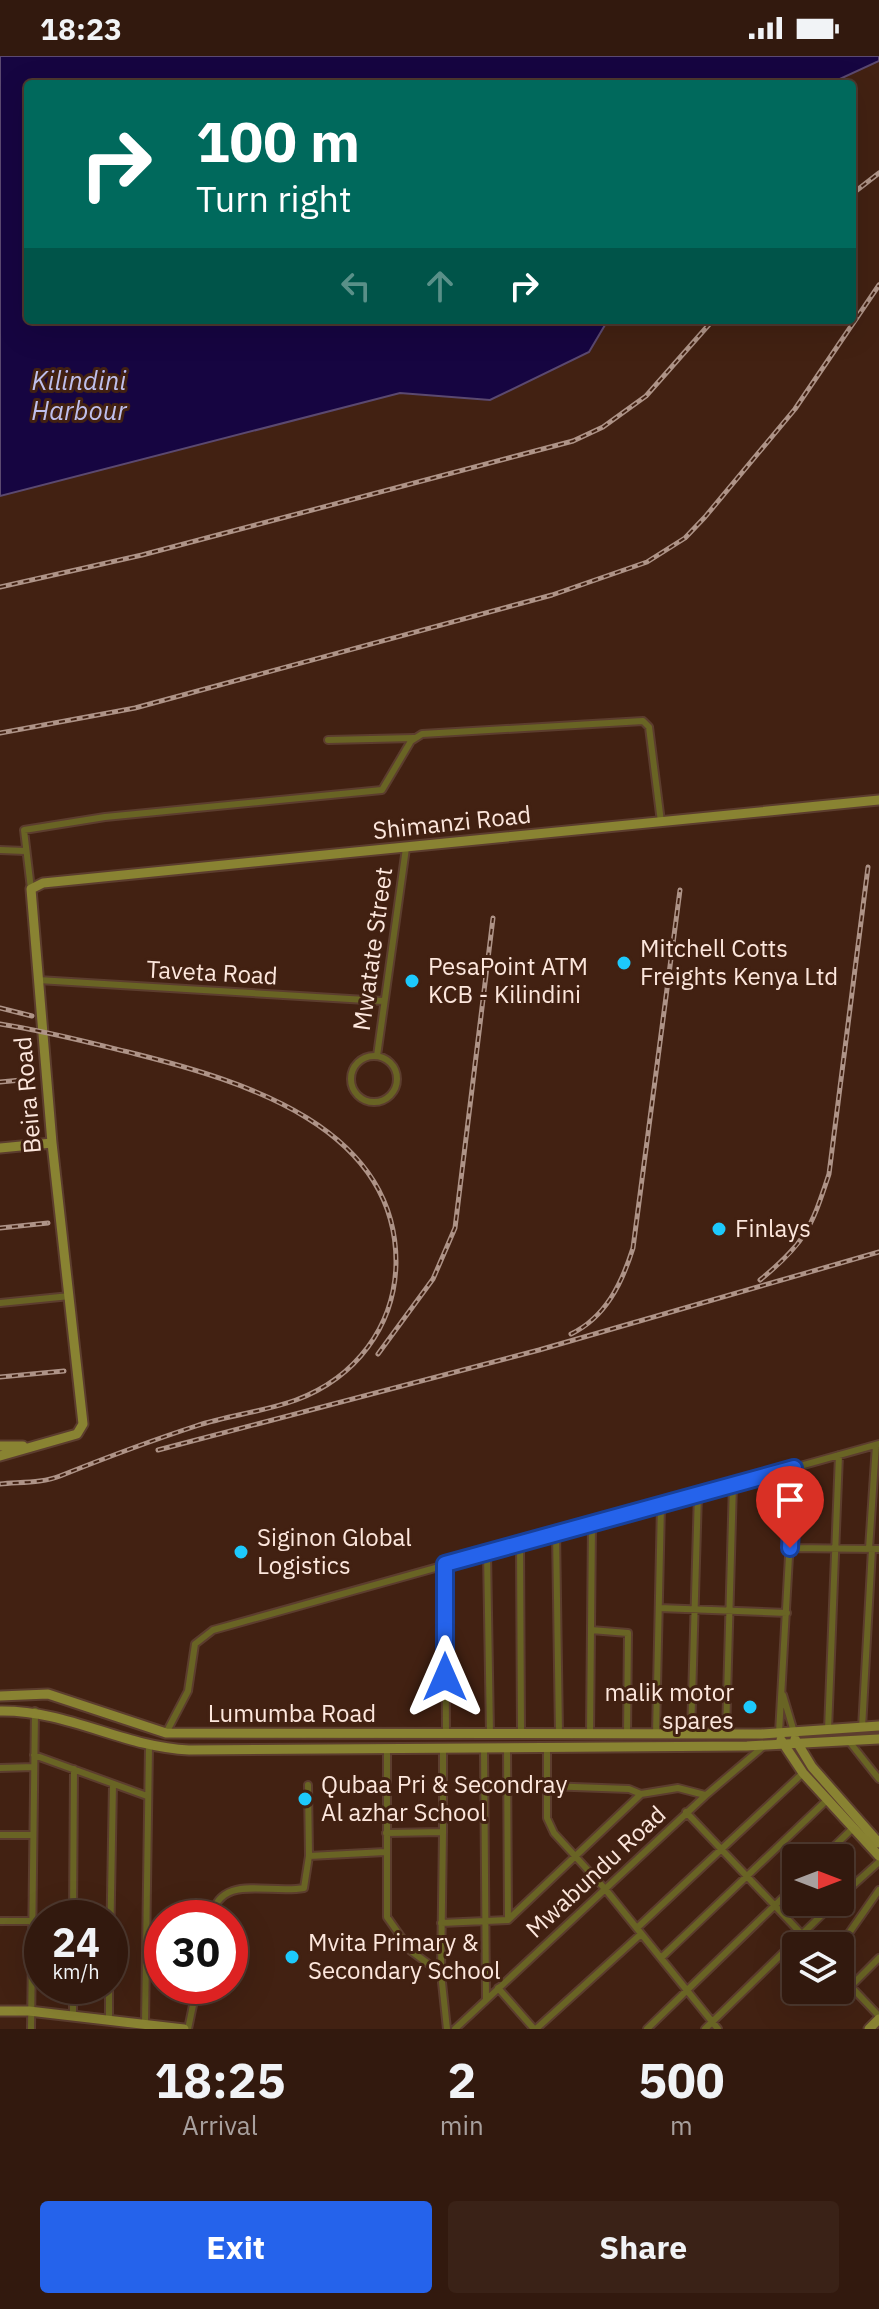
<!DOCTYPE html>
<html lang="en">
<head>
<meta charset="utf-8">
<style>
  body { margin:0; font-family:"IBM Plex Sans",sans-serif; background:#3a2217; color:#f1f3f6; height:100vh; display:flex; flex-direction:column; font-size:30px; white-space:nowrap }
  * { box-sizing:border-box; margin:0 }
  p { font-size:26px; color:#a8a09e }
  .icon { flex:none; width:44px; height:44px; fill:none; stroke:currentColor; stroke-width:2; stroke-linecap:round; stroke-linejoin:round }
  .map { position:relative; height:1973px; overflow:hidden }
  .drawer { display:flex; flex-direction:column; background:#32190e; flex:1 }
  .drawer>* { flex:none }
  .hud { position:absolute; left:24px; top:24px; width:832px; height:244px; border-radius:8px; box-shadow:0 8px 32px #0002,0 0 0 2px #4d382e; background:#00695c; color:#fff; overflow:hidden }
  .needle { width:52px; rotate:90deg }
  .controls { position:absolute; left:782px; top:1788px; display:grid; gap:16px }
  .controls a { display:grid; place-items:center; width:72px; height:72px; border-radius:8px; background:#32190e; box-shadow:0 8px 32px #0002,0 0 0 2px #4d382e; font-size:40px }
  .speed { position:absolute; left:24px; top:1844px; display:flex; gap:16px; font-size:40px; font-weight:700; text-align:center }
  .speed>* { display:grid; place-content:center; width:104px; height:104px; border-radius:50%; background:#32190e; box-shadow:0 8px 32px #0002,0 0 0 2px #4d382e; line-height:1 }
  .speed small { font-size:20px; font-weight:400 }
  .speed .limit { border:12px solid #d22; background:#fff; color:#111 }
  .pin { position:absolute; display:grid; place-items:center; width:68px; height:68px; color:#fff; margin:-82px -34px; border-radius:50% 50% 50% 0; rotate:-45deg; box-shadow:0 0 8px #0007 }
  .pin .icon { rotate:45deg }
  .me { position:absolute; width:88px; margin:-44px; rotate:0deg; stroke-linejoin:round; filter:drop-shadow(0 0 6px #0008) }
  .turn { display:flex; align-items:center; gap:28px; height:168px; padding:0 40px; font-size:36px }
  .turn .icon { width:104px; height:104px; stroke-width:2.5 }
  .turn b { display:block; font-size:56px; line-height:68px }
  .lanes { display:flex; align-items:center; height:76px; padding:0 40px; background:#0003; justify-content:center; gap:40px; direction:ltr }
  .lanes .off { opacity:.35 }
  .eta { display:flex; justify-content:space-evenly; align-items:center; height:136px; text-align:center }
  .eta b { font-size:48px; font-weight:700; line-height:56px }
  .button { display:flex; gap:16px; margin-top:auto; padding:16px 40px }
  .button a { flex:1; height:92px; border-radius:8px; background:#2563eb; color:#fff; font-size:32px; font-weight:700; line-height:92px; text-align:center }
  .button a+a { background:#3a2217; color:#f1f3f6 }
  .status { display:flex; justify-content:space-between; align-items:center; height:56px; padding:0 40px; background:#32190e; direction:ltr }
  .status svg { height:22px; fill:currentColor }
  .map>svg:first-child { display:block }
  .water { fill:#160541; stroke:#5b4970; stroke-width:2 }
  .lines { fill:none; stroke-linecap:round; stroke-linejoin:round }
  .street-casing { stroke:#5c3d2e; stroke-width:10 }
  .secondary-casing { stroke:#5c3d2e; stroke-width:13 }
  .street { stroke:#696424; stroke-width:6 }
  .secondary { stroke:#898332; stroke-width:9 }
  .rail-casing { stroke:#ae9387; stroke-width:5 }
  .rail { stroke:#422112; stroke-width:2; stroke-dasharray:6; stroke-linecap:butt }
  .route-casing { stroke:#184099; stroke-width:20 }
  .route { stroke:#2563eb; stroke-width:14 }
  .poi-dot { fill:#1dc9fc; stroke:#422112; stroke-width:3 }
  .labels { text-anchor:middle; stroke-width:6; stroke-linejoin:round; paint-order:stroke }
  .street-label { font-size:24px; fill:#fde7dd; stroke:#422112 }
  .poi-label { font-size:24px; fill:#fde7dd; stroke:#422112; text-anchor:start }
  .water-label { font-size:26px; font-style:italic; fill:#bfbfec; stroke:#422112 }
</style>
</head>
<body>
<div class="status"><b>18:23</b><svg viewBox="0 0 49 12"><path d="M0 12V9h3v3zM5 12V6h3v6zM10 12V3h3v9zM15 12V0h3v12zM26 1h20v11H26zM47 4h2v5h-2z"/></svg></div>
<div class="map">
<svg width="879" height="1973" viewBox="0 0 879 1973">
  <rect width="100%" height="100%" fill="#422112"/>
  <path class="water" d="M 0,0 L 879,0 L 879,5 L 829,28 L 28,28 L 28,264 L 608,264 L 589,296 L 490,344 L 400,337 L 0,440 Z"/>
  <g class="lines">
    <defs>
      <path id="street" d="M 328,684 L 414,682
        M 0,794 L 25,795
        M 31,833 L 24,774 L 105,761 L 382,734 L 411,685 L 422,678 L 643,665 L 649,671 L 661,766
        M 38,924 L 383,945
        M 377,1000 L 406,792
        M351 1023a23 23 0 1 1 46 0a23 23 0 1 1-46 0Z
        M 0,1247 L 70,1240
        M 556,1475 L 559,1678
        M 520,1486 L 521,1678
        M 790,1492 L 879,1493
        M 869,1493 L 876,1389
        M 487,1496 L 490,1678
        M 445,1508 L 446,1678
        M 659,1552 L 787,1557
        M 591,1574 L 628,1577 L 627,1678
        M 783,1639 L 794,1676
        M 862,1672 L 872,1493
        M 828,1674 L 839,1399
        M 166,1677 L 188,1635 L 195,1588 L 213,1574 L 879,1388
        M 779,1677 L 794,1412
        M 590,1678 L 592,1466
        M 656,1678 L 661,1448
        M 691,1678 L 698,1437
        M 726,1678 L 733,1427
        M 848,1684 L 879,1723
        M 387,1692 L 387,1861 L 411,1895 L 441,1917 L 447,1973
        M 484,1692 L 486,1943
        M 507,1692 L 508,1864
        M 547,1692 L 547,1762 L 554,1777 L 606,1834 L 718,1973
        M 34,1699 L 147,1740
        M 0,1712 L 34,1711
        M 308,1729 L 309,1800
        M 547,1730 L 629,1733 L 641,1738
        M 686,1756 L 813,1890
        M 443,1776 L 443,1692
        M 386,1777 L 443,1776 L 441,1917
        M 0,1779 L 33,1779
        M 822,1802 L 853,1772
        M 840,1841 L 879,1806
        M 73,1862 L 74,1713
        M 211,1862 C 220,1816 269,1839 304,1832 L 309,1800 L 385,1796
        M 0,1865 L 32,1865
        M 441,1867 L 508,1864 L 641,1738 L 678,1732 L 705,1739
        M 637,1872 L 803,1717
        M 840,1890 L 879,1834
        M 110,1895 L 113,1728
        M 661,1902 L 828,1743
        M 840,1919 L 879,1960
        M 851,1930 L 879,1902
        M 498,1932 L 534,1973
        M 73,1960 L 73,1930
        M 109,1964 L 109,1930
        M 145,1968 L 149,1690
        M 31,1973 L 35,1655
        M 188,1973 L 197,1930
        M 455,1973 L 705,1740 L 765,1689
        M 536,1973 L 641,1878
        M 647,1973 L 796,1829
        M 705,1973 L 835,1846"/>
      <path id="secondary" d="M 0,1092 L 52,1087
        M 0,1390 L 23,1390
        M 0,1400 L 77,1378 L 83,1368 L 52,1087 L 31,833 L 43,827 L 879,744
        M 0,1640 L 48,1638 L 166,1677 L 761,1678 L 879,1670
        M 0,1655 C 69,1654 122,1691 189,1694 L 747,1690 L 879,1683
        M 795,1683 L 812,1711 L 879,1787
        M 781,1684 L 803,1717 L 879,1800
        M 0,1955 L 29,1955 L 184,1973
        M 869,1973 L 879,1963"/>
    </defs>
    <use href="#street" class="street-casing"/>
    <use href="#secondary" class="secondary-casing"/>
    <use href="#street" class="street"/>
    <use href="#secondary" class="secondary"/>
    <defs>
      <path id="rail" d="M 852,138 L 879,117
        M 0,531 L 142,499 L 573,385 L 603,371 L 646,340 L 713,264
        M 0,677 L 135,652 L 552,539 L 647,506 L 685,482 L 705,461 L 795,353 L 879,229
        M 0,952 L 32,960
        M 0,968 C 46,975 91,987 136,998 C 243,1025 397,1071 396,1207 C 395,1271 355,1322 296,1344 C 263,1356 229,1359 196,1370 C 150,1385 105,1402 60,1420 C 43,1427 19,1426 0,1428
        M 0,1026 L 32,1023
        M 0,1172 L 48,1167
        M 760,1224 C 805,1187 811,1173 829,1118 L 868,811
        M 571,1278 C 606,1261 622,1227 633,1192 L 680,834
        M 378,1298 L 433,1223 L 455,1172 L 493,862
        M 0,1321 L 64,1315
        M 158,1394 L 539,1294 L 879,1196"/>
    </defs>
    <use href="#rail" class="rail-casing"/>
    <use href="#rail" class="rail"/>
  </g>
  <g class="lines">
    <defs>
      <path id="route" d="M 445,1621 L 445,1508 L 794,1412 L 790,1492"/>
    </defs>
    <use href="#route" class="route-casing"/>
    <use href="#route" class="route"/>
  </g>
  <g class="poi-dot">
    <circle cx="624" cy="907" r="8"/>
    <circle cx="412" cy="925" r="8"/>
    <circle cx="719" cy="1173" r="8"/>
    <circle cx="241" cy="1496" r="8"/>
    <circle cx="750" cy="1651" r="8"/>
    <circle cx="305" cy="1743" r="8"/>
    <circle cx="292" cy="1901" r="8"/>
  </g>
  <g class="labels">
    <g class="street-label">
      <text transform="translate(452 767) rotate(-6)" y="8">Shimanzi Road</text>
      <text transform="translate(373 893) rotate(-82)" y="8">Mwatate Street</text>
      <text transform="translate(212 917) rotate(3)" y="8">Taveta Road</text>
      <text transform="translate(28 1039) rotate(-95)" y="8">Beira Road</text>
      <text x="292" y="1666">Lumumba Road</text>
      <text transform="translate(596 1816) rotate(-43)" y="8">Mwabundu Road</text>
    </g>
    <g class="poi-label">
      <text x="640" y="901">Mitchell Cotts<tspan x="640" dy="28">Freights Kenya Ltd</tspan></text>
      <text x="428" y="919">PesaPoint ATM<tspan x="428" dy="28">KCB - Kilindini</tspan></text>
      <text x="735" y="1181">Finlays</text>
      <text x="257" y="1490">Siginon Global<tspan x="257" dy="28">Logistics</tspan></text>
      <text x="734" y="1645" text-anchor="end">malik motor<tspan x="734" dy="28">spares</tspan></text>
      <text x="321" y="1737">Qubaa Pri &amp; Secondray<tspan x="321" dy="28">Al azhar School</tspan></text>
      <text x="308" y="1895">Mvita Primary &amp;<tspan x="308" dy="28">Secondary School</tspan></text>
    </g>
    <g class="water-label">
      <text x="79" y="334">Kilindini<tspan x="79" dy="30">Harbour</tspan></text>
    </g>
  </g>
</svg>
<div class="controls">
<a><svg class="needle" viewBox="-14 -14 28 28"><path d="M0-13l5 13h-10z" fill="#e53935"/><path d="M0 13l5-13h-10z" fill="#a8a09e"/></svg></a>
<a><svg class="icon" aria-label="layers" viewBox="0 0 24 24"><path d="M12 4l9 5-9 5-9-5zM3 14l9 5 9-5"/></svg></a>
</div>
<div class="speed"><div>24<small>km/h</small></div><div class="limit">30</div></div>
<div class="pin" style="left:790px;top:1492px;background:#d93025"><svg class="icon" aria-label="arrive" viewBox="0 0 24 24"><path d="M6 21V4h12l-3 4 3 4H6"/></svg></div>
<svg class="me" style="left:445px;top:1621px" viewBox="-20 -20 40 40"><path d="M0-17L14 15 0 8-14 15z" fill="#2563eb" stroke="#fff" stroke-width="4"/></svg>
<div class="hud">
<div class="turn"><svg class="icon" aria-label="right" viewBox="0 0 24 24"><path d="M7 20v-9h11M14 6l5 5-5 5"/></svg><div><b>100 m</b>Turn right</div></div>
<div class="lanes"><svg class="icon off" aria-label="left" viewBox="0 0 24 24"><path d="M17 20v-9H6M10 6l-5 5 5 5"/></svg><svg class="icon off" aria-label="ahead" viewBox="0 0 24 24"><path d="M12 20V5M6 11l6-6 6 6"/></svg><svg class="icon" aria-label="right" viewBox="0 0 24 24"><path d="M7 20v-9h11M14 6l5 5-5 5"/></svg></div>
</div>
</div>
<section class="drawer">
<div class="eta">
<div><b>18:25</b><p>Arrival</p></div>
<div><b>2</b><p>min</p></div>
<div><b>500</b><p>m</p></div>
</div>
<div class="button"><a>Exit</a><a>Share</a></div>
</section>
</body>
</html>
